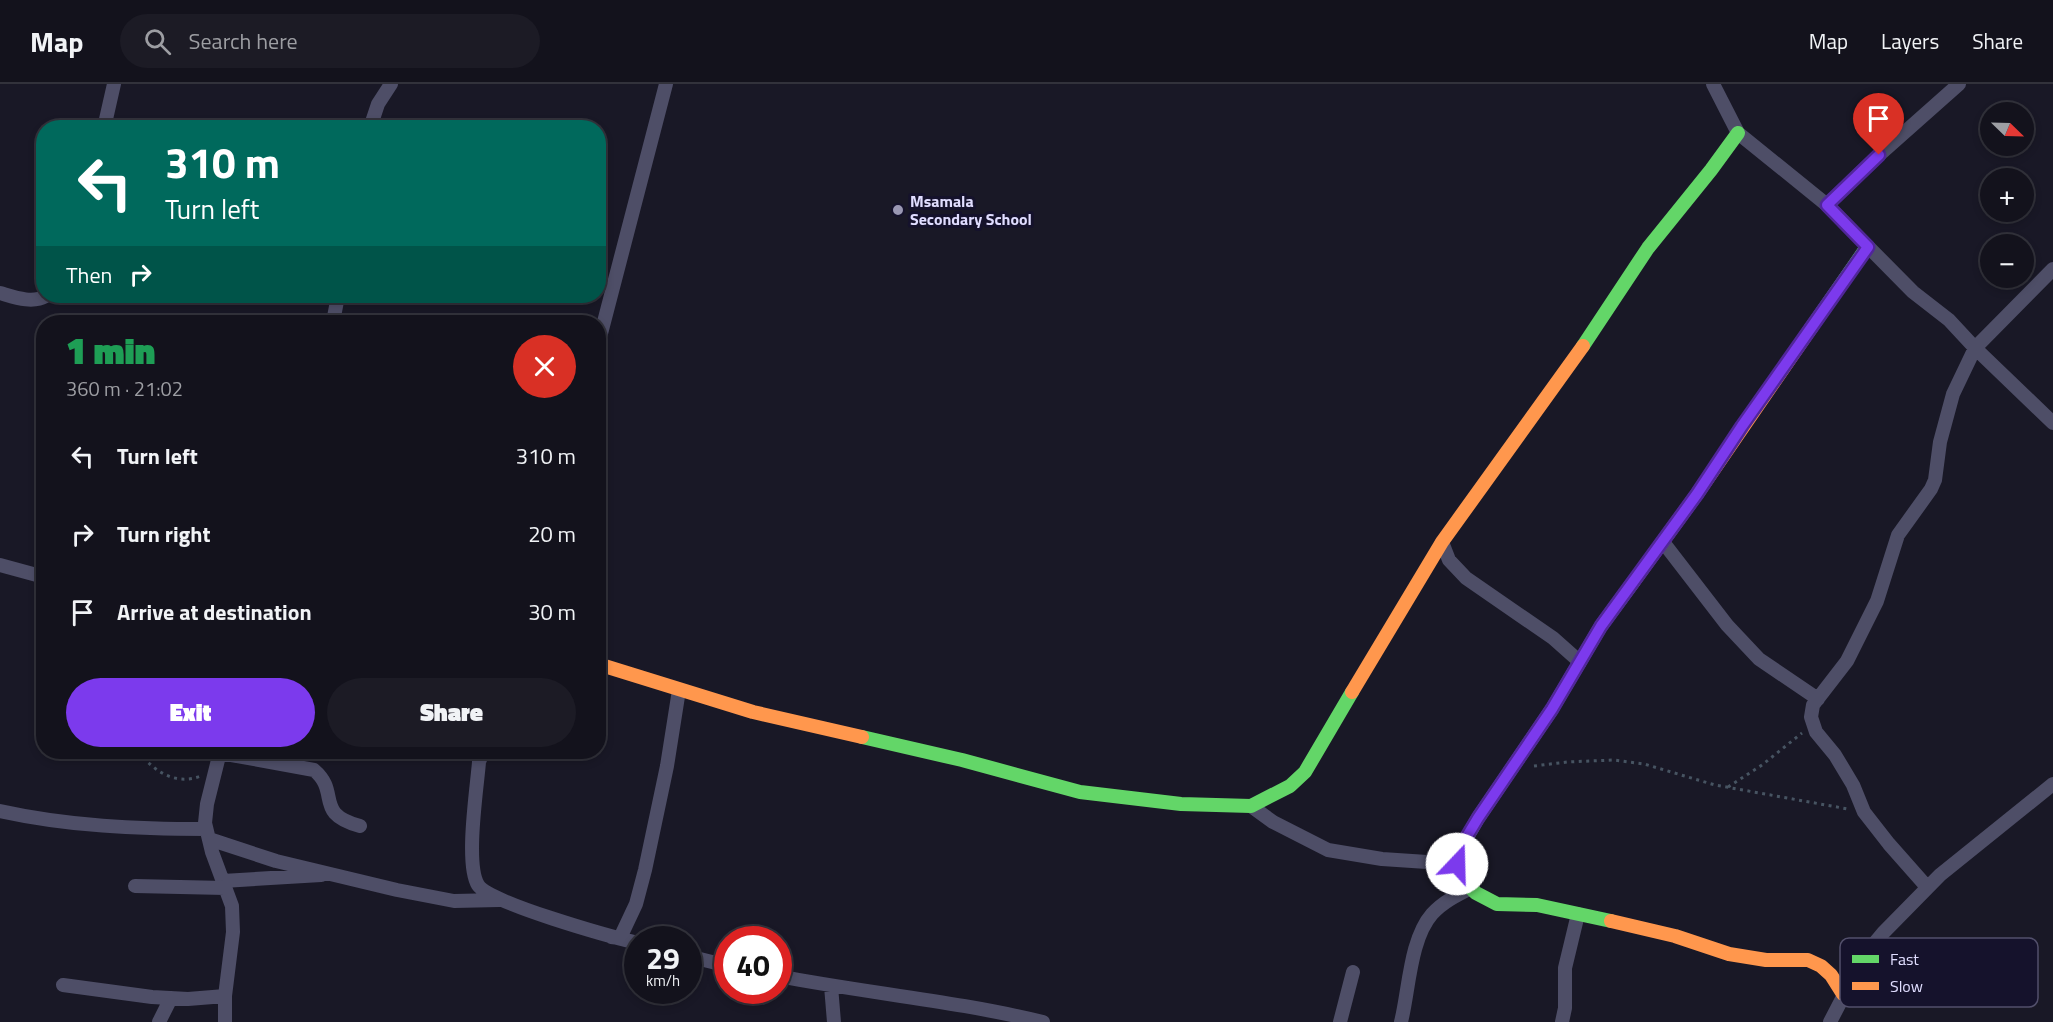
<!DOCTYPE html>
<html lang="en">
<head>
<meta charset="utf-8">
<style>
  body { margin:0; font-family:"Titillium Web",sans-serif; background:#1c1b25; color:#f1f3f6; height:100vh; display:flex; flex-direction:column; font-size:22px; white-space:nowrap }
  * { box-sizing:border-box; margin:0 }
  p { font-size:20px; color:#9d9ea3 }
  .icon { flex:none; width:33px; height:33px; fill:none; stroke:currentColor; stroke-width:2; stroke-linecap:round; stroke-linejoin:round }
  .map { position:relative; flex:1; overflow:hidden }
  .sheet { position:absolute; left:36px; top:231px; width:570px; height:444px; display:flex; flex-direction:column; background:#13121c; border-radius:24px; box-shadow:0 3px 9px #0003,0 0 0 2px #32323b }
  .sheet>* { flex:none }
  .banner { position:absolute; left:36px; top:36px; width:570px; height:183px; border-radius:24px; box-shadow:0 3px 9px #0003,0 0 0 2px #32323b; background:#00695c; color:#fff; overflow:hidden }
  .needle { width:39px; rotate:113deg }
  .buttons { position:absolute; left:1980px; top:18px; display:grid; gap:12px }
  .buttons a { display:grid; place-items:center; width:54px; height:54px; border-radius:50%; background:#13121c; box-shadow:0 3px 9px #0003,0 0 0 2px #32323b; font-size:30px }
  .speed { position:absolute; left:624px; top:842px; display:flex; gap:12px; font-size:30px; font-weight:700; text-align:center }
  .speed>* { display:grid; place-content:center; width:78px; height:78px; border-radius:50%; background:#13121c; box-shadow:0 3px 9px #0003,0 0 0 2px #32323b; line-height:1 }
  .speed small { font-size:15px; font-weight:400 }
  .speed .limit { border:9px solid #d22; background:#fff; color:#111 }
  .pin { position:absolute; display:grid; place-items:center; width:51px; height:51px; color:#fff; margin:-62px -26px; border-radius:50% 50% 50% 0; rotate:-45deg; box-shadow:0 0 6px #0007 }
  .pin .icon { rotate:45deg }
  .me { position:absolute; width:66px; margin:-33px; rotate:21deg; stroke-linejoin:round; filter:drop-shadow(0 0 4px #0008) }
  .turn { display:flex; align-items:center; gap:21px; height:126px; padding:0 30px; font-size:27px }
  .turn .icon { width:78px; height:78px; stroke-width:2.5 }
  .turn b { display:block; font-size:42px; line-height:51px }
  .then { display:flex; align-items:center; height:57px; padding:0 30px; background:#0003; gap:12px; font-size:22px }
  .round { display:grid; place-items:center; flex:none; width:63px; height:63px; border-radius:32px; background:#1c1b25 }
  .summary { display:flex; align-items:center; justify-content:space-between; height:102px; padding:0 30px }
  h1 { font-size:36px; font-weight:800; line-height:45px; color:#1e9e55 }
  .action { display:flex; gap:12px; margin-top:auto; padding:12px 30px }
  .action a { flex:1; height:69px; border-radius:36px; background:#7c3aed; color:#fff; font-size:24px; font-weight:800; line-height:69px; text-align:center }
  .action a+a { background:#1c1b25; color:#f1f3f6 }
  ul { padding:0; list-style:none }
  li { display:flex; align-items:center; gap:18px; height:78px; padding:0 30px }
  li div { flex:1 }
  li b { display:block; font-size:22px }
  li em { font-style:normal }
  header { display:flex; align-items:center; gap:36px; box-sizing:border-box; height:84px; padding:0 30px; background:#13121c; border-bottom:2px solid #32323b }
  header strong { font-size:28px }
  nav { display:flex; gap:33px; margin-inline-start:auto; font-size:21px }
  .search { width:420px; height:54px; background:#1c1b25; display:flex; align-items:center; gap:15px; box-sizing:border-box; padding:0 21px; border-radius:33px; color:#9d9ea3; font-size:22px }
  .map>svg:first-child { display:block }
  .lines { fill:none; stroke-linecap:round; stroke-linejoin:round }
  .path { stroke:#475462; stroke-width:3; stroke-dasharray:3 4.5; stroke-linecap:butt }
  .street { stroke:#4e4e67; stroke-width:14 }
  .fast { stroke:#63d668; stroke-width:14 }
  .slow { stroke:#ff974d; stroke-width:14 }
  .route-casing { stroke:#51269a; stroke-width:15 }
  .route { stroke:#7c3aed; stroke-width:10 }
  .poi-dot { fill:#9a98b3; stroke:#15122c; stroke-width:2 }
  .labels { text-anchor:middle; stroke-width:6; stroke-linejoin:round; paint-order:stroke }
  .poi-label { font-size:16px; font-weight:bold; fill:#e0ddff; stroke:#15122c; text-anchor:start }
  .key { fill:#15122c; stroke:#524f6b; stroke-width:1.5 }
  .key-label { font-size:16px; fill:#e0ddff }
</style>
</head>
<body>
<header>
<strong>Map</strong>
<div class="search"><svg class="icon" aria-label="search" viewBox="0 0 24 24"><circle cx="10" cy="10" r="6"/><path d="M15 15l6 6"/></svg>Search here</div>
<nav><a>Map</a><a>Layers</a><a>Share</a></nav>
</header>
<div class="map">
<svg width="2053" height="938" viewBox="0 0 2053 938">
  <rect width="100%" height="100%" fill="#191826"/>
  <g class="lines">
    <path class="path" d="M 138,668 C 155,687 174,702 201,692
      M 1534,682 L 1567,678 L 1614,676 L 1644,680 L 1715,701 L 1848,725
      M 1728,703 L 1762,681 L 1802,649"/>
    <path class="street" d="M 1713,0 L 1738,49 L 1827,121 L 1913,208 L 1949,236 L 1975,264 L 2053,339
      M 104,44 L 114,0
      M 370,44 L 378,20 L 391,0
      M 1827,121 L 1879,71 L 1959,0
      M 0,209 C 14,213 32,220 46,212
      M 333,238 L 338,212
      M 598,261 L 666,0
      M 1442,458 L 1449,476 L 1466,494 L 1553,554 L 1580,578
      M 1663,458 L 1727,541 L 1759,575 L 1818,615
      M 0,481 L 44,493
      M 220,668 L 207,720 L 205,739 L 212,768 L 232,822 L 233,848 L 225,912 L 225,938
      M 483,668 L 479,678 C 477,704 465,780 478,801 C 489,819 612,853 638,859
      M 220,669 L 314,686 C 341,709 313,729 360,742
      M 1251,722 L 1273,738 L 1328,766 L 1382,775 L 1457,780
      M 0,727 C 68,742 137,745 206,745
      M 209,755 L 276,777 L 397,806 L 454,817 L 499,816
      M 223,797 L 321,791
      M 135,802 L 225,804
      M 1927,803 L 1889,760 L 1864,728 L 1853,701 L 1835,671 L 1816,648 L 1811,633 L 1813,621 L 1847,577 L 1877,517 L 1898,451 L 1931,405 L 1935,396 L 1940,358 L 1953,310 L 1975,264 L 2053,185
      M 611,853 L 620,854 L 636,820 L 645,786 L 667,682 L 679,606
      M 688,872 L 728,882
      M 778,892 C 866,909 956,917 1043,938
      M 63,901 L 152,913 L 188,915 L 225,912
      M 831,902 L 834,938
      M 159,938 L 171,914
      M 1340,938 L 1353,888
      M 1401,938 C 1409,906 1410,855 1432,830 C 1443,818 1457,811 1471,804
      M 1562,938 L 1565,924 L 1565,884 L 1578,830
      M 1830,938 L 1856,888 L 1868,867 L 1883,849 L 1940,791 L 2053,700"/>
    <path class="fast" d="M 1811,244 L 1867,163
      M 1583,262 L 1648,164 L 1711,86 L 1738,49
      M 862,653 L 962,676 L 1080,708 L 1181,720 L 1251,722 L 1290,702 L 1305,688 L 1352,608
      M 1611,837 L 1537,821 L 1497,820 L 1476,809 L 1462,796 L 1457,780 L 1463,760 L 1478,734 L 1552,625 L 1601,542 L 1634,497"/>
    <path class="slow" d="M 1634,497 L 1697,410 L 1811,244
      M 598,580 L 753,628 L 862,653
      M 1352,608 L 1442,458 L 1583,262
      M 1611,837 L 1675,852 L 1729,870 L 1766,876 L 1808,876 L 1821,882 L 1831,891 L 1843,910"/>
  </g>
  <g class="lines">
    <defs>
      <path id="route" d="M 1457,780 L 1463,759 L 1478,734 L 1552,625 L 1601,542 L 1697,410 L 1742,342 L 1868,163 L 1827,121 L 1879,71"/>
    </defs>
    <use href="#route" class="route-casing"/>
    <use href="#route" class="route"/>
  </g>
  <circle class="poi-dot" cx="898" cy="126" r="6"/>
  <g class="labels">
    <g class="poi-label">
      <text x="910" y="123">Msamala<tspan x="910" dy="18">Secondary School</tspan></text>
    </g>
  </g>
  <rect x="1840" y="854" width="198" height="69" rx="9" class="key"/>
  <rect x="1852" y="871" width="27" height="8" fill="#63d668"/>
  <rect x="1852" y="898" width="27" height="8" fill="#ff974d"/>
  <g class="key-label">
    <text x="1890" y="881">Fast</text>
    <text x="1890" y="908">Slow</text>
  </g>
</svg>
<div class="buttons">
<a><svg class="needle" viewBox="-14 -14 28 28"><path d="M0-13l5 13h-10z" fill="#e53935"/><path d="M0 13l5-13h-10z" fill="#9d9ea3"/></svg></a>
<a>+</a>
<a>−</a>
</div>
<div class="speed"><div>29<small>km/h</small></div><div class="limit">40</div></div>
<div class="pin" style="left:1879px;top:71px;background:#d93025"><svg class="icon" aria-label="arrive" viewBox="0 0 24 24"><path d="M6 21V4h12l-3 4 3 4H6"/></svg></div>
<svg class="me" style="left:1457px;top:780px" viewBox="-20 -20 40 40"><circle r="19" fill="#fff"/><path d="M0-13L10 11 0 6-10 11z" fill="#7c3aed"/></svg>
<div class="banner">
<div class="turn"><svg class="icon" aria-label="left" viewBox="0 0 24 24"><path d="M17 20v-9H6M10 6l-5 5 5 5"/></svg><div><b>310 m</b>Turn left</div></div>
<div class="then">Then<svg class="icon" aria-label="right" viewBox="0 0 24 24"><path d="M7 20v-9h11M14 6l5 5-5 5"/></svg></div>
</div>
<section class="sheet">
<div class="summary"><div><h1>1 min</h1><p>360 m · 21:02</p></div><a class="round" style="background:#d93025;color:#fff"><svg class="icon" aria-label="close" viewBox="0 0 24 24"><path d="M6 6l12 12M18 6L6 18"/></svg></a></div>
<ul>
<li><svg class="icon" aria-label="left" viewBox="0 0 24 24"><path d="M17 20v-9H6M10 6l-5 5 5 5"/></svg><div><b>Turn left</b></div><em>310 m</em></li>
<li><svg class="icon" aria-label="right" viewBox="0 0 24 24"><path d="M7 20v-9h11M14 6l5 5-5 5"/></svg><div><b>Turn right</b></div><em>20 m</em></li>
<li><svg class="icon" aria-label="arrive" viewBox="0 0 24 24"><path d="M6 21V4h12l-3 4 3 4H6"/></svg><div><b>Arrive at destination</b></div><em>30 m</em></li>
</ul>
<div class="action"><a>Exit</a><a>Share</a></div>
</section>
</div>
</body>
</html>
